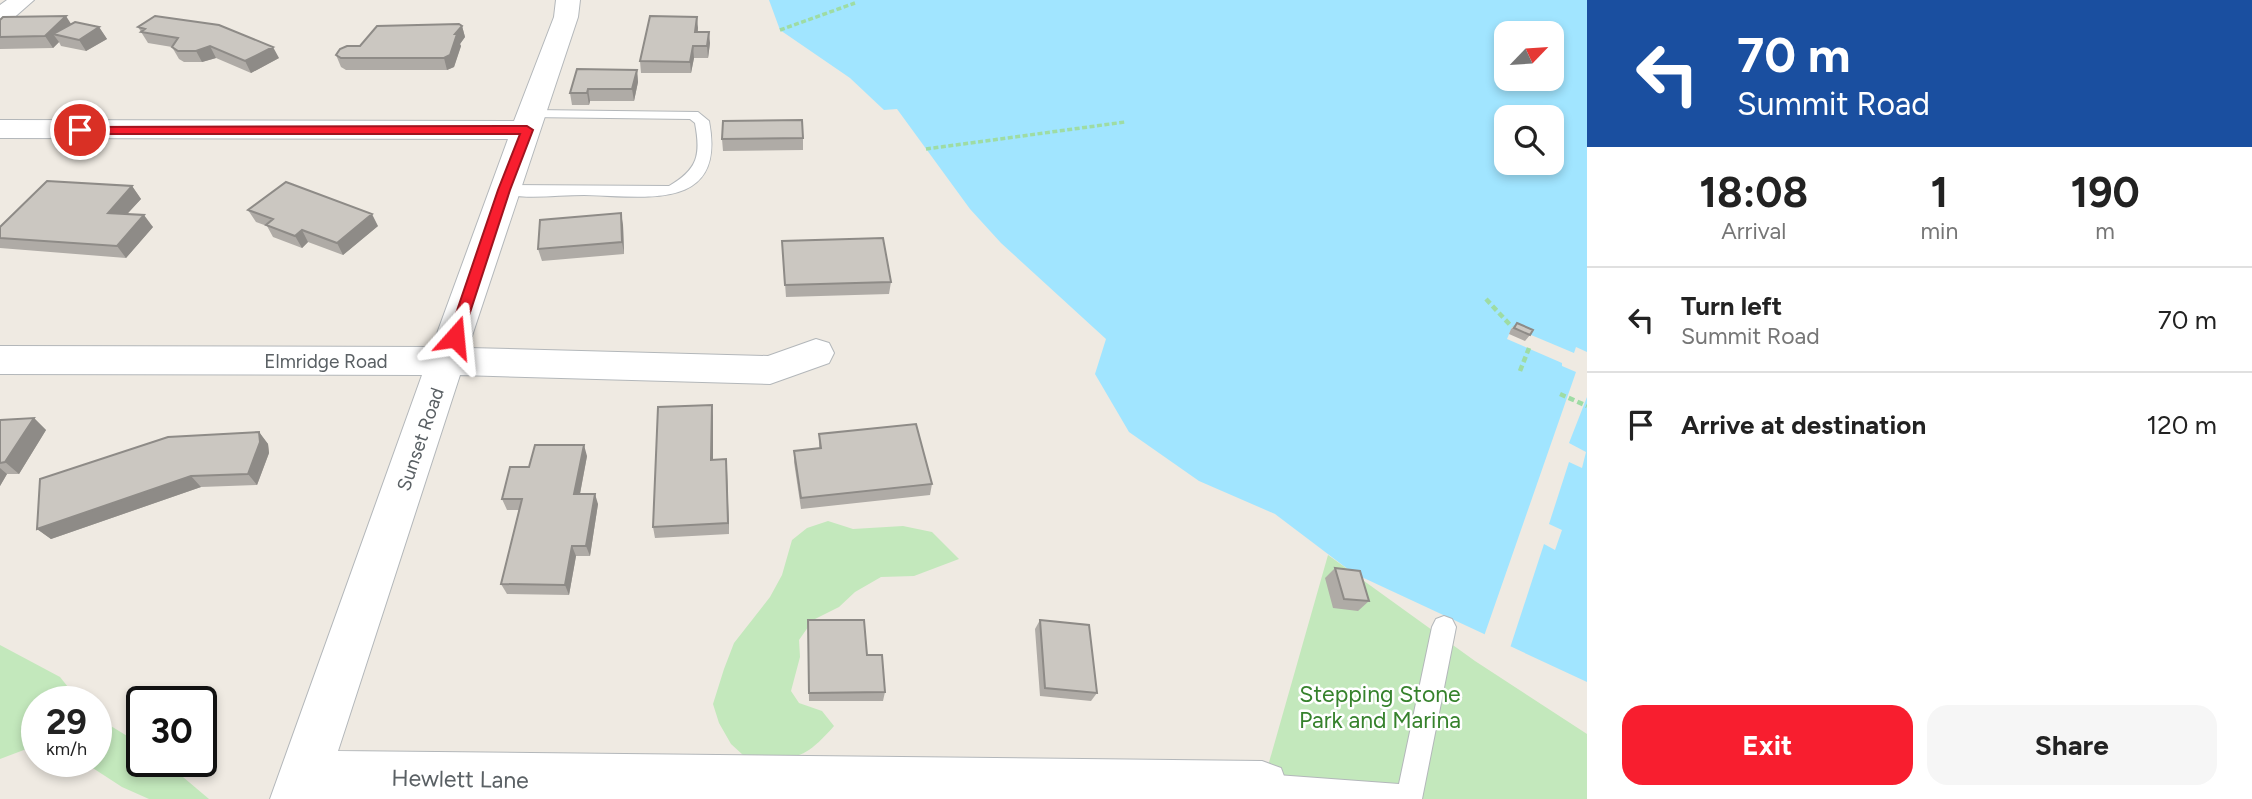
<!DOCTYPE html>
<html lang="en">
<head>
<meta charset="utf-8">
<style>
  body { margin:0; font-family:Figtree,sans-serif; background:#f6f6f6; color:#222; height:100vh; display:flex; flex-direction:column; font-size:26px; white-space:nowrap }
  * { box-sizing:border-box; margin:0 }
  p { font-size:23px; color:#767676 }
  .icon { flex:none; width:38px; height:38px; fill:none; stroke:currentColor; stroke-width:2; stroke-linecap:round; stroke-linejoin:round }
  .map { position:relative; flex:1; overflow:hidden }
  .panel { display:flex; flex-direction:column; background:#fff; width:665px }
  .panel>* { flex:none }
  .guide { background:#1a4fa0; color:#fff; overflow:hidden }
  .needle { width:46px; rotate:65deg }
  .controls { position:absolute; left:1494px; top:21px; display:grid; gap:14px }
  .controls a { display:grid; place-items:center; width:70px; height:70px; border-radius:14px; background:#fff; box-shadow:0 4px 10px #0003; font-size:35px }
  .speed { position:absolute; left:21px; top:686px; display:flex; gap:14px; font-size:35px; font-weight:700; text-align:center }
  .speed>* { display:grid; place-content:center; width:91px; height:91px; border-radius:50%; background:#fff; box-shadow:0 4px 10px #0003; line-height:1 }
  .speed small { font-size:18px; font-weight:400 }
  .speed .limit { border:4px solid #111; border-radius:10px; background:#fff; color:#111 }
  .pin { position:absolute; display:grid; place-items:center; width:60px; height:60px; color:#fff; margin:-30px; border:4px solid #fff; border-radius:50%; box-shadow:0 2px 7px #0007 }
  .me { position:absolute; width:77px; margin:-38px; rotate:18deg; stroke-linejoin:round; filter:drop-shadow(0 0 5px #0008) }
  .turn { display:flex; align-items:center; gap:24px; height:147px; padding:0 35px; font-size:32px }
  .turn .icon { width:91px; height:91px; stroke-width:2.5 }
  .turn b { display:block; font-size:49px; line-height:60px }
  .eta { display:flex; justify-content:space-evenly; align-items:center; height:119px; text-align:center }
  .eta b { font-size:42px; font-weight:700; line-height:49px }
  .button { display:flex; gap:14px; margin-top:auto; padding:14px 35px }
  .button a { flex:1; height:80px; border-radius:21px; background:#f81e2f; color:#fff; font-size:28px; font-weight:700; line-height:80px; text-align:center }
  .button a+a { background:#f6f6f6; color:#222 }
  ul { padding:0; list-style:none }
  li { display:flex; align-items:center; gap:21px; height:105px; padding:0 35px; border-top:2px solid #e0e0e0 }
  li div { flex:1 }
  li b { display:block; font-size:26px }
  li em { font-style:normal }
  main { display:flex; flex:1; min-height:0 }
  .map>svg:first-child { display:block }
  .green { fill:#c3e8bc }
  .water { fill:#a1e5ff; fill-rule:evenodd }
  .pier { fill:#efeae2 }
  .lines { fill:none; stroke-linecap:round; stroke-linejoin:round }
  .service-casing { stroke:#b3b7ba; stroke-width:2 }
  .minor-casing { stroke:#b3b7ba; stroke-width:2 }
  .path-far1 { stroke:#9edca4; stroke-width:3.5; stroke-dasharray:5 2.5; stroke-linecap:butt }
  .path { stroke:#9edca4; stroke-width:4.5; stroke-dasharray:6 3.5; stroke-linecap:butt }
  .service { fill:#fff; fill-rule:evenodd }
  .minor { fill:#fff; fill-rule:evenodd }
  .wall { fill:#afaba6 }
  .shaded-wall { fill:#8e8b87 }
  .building { fill:#cbc7c1; stroke:#8e8b87; stroke-width:2 }
  .route { fill:#f81e2f; stroke:#a1141f; stroke-width:2 }
  .labels { text-anchor:middle; stroke-width:5; stroke-linejoin:round; paint-order:stroke }
  .street-label { font-size:19px; fill:#5a6064; stroke:#fff }
  .near-park-label { font-size:23px; fill:#36822c; stroke:#fff }
  .near-street-label { font-size:23px; fill:#5a6064; stroke:#fff }
</style>
</head>
<body>
<main>
<div class="map">
<svg width="1587" height="799" viewBox="0 0 1587 799">
  <rect width="100%" height="100%" fill="#efeae2"/>
  <path class="green" d="M 828,521 L 853,529 L 903,526 L 932,532 L 959,559 L 914,576 L 881,577 L 855,592 L 839,607 L 813,620 L 799,640 L 800,657 L 791,691 L 799,703 L 822,711 L 834,726 C 799,766 792,758 743,755 L 731,744 L 719,723 L 713,704 L 724,669 L 734,643 L 770,597 L 782,575 L 792,540 L 807,528 Z
    M 1328,555 L 1475,661 L 1587,734 L 1587,799 L 746,799 L 1262,787 Z
    M 0,645 L 60,677 L 80,702 L 37,702 L 37,745 L 0,759 Z
    M 96,717 L 142,745 L 142,761 L 164,761 L 209,799 L 149,799 L 122,787 L 82,761 L 96,761 Z"/>
  <path class="water" d="M 769,0 L 1587,0 L 1587,682 L 1353,573 L 1275,514 L 1199,481 L 1129,432 L 1095,374 L 1106,339 L 1001,243 L 970,209 L 897,109 L 884,110 L 850,78 L 780,30 ZM 1507,33 L 1552,33 L 1552,79 L 1507,79 ZM 1507,117 L 1552,117 L 1552,163 L 1507,163 Z"/>
  <path class="pier" d="M 1512,327 L 1574,353 L 1576,347 L 1587,352 L 1587,397 L 1569,443 L 1586,452 L 1582,468 L 1569,462 L 1549,524 L 1562,530 L 1555,550 L 1544,544 L 1509,651 L 1483,639 L 1576,372 L 1562,366 L 1562,363 L 1507,339 Z"/>
  <g class="lines">
    <defs>
      <path id="service" d="M 533,110 L 698,112 L 709,121 C 727,213 644,196 584,195 C 557,195 524,200 499,193 L 496,190 L 504,185 L 669,186 C 698,169 701,155 695,123 L 690,119 L 528,117 L 528,111 Z
        M 1444,616 L 1452,619 L 1456,627 L 1422,799 L 1260,799 L 1254,796 L 1250,787 L 1254,778 L 1263,774 L 1399,784 L 1432,627 L 1436,619 Z"/>
      <path id="minor" d="M 7,0 L 34,0 L 9,22 L 0,24 L 0,5 Z
        M 556,0 L 580,0 L 578,17 L 468,348 L 768,356 L 816,339 L 829,343 L 834,353 L 829,363 L 770,384 L 460,375 L 338,751 L 1262,761 L 1281,768 L 1288,787 L 1283,799 L 270,799 L 422,375 L 0,374 L 0,346 L 432,347 L 508,139 L 0,138 L 0,120 L 514,121 L 554,17 Z"/>
    </defs>
    <use href="#service" class="service-casing"/>
    <use href="#minor" class="minor-casing"/>
    <path class="path-far1" d="M 780,30 L 855,3
      M 926,149 L 1125,122"/>
    <path class="path" d="M 1486,299 L 1512,327
      M 1520,371 L 1529,348
      M 1560,394 L 1587,406"/>
    <use href="#service" class="service"/>
    <use href="#minor" class="minor"/>
  </g>
  <path class="wall" d="M 0,20 L 71,24 L 99,27 L 107,39 L 86,51 L 61,46 L 59,42 L 53,48 L 0,49 Z
    M 462,26 L 465,37 L 460,44 L 461,46 L 454,67 L 447,70 L 346,70 L 341,67 L 336,55 L 360,46 Z
    M 138,27 L 279,58 L 251,73 L 216,58 L 202,62 L 184,62 L 179,59 L 172,47 L 148,43 Z
    M 698,28 L 698,32 L 710,43 L 708,58 L 694,58 L 691,73 L 641,73 L 640,61 Z
    M 637,70 L 638,82 L 634,101 L 590,101 L 589,105 L 572,105 L 570,93 Z
    M 803,138 L 803,150 L 723,151 L 722,139 Z
    M 132,186 L 141,199 L 127,214 L 153,227 L 126,258 L 0,248 L 0,227 Z
    M 248,210 L 378,226 L 343,255 L 308,242 L 302,248 L 273,237 L 267,226 L 256,222 Z
    M 623,225 L 624,254 L 542,261 L 538,249 Z
    M 782,241 L 891,282 L 889,294 L 786,297 Z
    M 1517,323 L 1530,335 L 1525,341 L 1509,334 L 1511,329 Z
    M 713,416 L 713,460 L 726,459 L 729,534 L 655,538 L 653,527 Z
    M 34,418 L 46,430 L 19,474 L 7,474 L 0,486 L 0,420 Z
    M 259,432 L 268,444 L 269,453 L 257,485 L 201,487 L 51,539 L 37,529 Z
    M 819,434 L 932,484 L 930,495 L 801,509 L 794,462 L 794,451 L 819,449 Z
    M 587,456 L 580,494 L 598,504 L 590,556 L 576,556 L 569,595 L 507,594 L 501,584 L 519,510 L 507,510 L 502,499 Z
    M 1335,568 L 1369,601 L 1358,611 L 1333,608 L 1325,578 Z
    M 1040,620 L 1097,693 L 1091,701 L 1040,696 L 1035,629 Z
    M 808,629 L 867,655 L 885,692 L 883,701 L 809,701 Z"/>
  <path class="shaded-wall" d="M 66,16 L 73,27 L 53,34 L 59,42 L 53,48 L 45,36 Z
    M 697,17 L 698,28 L 696,43 L 695,32 Z
    M 462,26 L 465,37 L 460,44 L 461,46 L 454,67 L 447,70 L 444,58 L 455,34 Z
    M 99,27 L 107,39 L 86,51 L 79,40 Z
    M 709,32 L 710,43 L 708,58 L 707,46 Z
    M 210,46 L 216,58 L 202,62 L 196,51 Z
    M 693,46 L 694,58 L 691,73 L 690,62 Z
    M 273,47 L 279,58 L 251,73 L 245,61 Z
    M 637,70 L 638,82 L 634,101 L 632,89 Z
    M 588,89 L 590,101 L 589,105 L 587,93 Z
    M 132,186 L 141,199 L 117,225 L 108,213 Z
    M 621,213 L 623,225 L 624,254 L 622,242 Z
    M 372,214 L 378,226 L 343,255 L 337,243 Z
    M 144,215 L 153,227 L 126,258 L 117,246 Z
    M 302,230 L 308,242 L 302,248 L 295,236 Z
    M 712,405 L 713,416 L 713,471 L 711,460 Z
    M 34,418 L 46,430 L 19,474 L 5,462 Z
    M 259,432 L 268,444 L 269,453 L 257,485 L 248,474 Z
    M 584,445 L 587,456 L 578,504 L 574,494 Z
    M 726,459 L 727,470 L 729,534 L 728,523 Z
    M 0,468 L 7,474 L 0,486 Z
    M 191,476 L 201,487 L 51,539 L 37,529 Z
    M 595,494 L 598,504 L 590,556 L 586,546 Z
    M 572,546 L 576,556 L 569,595 L 565,585 Z"/>
  <path class="building" d="M 66,16 L 45,36 L 0,37 L 0,20 L 3,17 Z
    M 155,16 L 219,25 L 273,47 L 245,61 L 210,46 L 196,51 L 178,51 L 172,47 L 178,38 L 141,32 L 145,29 L 138,27 Z
    M 650,16 L 697,17 L 695,32 L 709,32 L 707,46 L 693,46 L 690,62 L 640,61 Z
    M 75,22 L 99,27 L 79,40 L 53,34 Z
    M 459,24 L 462,26 L 455,34 L 457,34 L 450,55 L 444,58 L 341,58 L 336,55 L 340,49 L 347,46 L 360,46 L 377,26 Z
    M 577,69 L 637,70 L 632,89 L 588,89 L 587,93 L 570,93 Z
    M 802,120 L 803,138 L 722,139 L 723,121 Z
    M 47,181 L 132,186 L 108,213 L 144,215 L 117,246 L 0,238 L 0,227 Z
    M 286,182 L 372,214 L 337,243 L 302,230 L 295,236 L 266,225 L 273,219 L 248,210 Z
    M 621,213 L 622,242 L 538,249 L 540,220 Z
    M 883,238 L 891,282 L 785,285 L 782,241 Z
    M 1517,323 L 1533,330 L 1530,335 L 1514,328 Z
    M 712,405 L 711,460 L 726,459 L 728,523 L 653,527 L 658,407 Z
    M 34,418 L 5,462 L 0,463 L 0,420 Z
    M 916,424 L 932,484 L 801,498 L 794,451 L 821,448 L 819,434 Z
    M 259,432 L 260,442 L 248,474 L 191,476 L 37,529 L 40,479 L 168,437 Z
    M 535,445 L 584,445 L 574,494 L 595,494 L 586,546 L 572,546 L 565,585 L 501,584 L 522,499 L 502,499 L 510,467 L 529,467 Z
    M 1335,568 L 1360,571 L 1369,601 L 1344,599 Z
    M 808,620 L 864,620 L 867,655 L 882,655 L 885,692 L 809,693 Z
    M 1040,620 L 1089,625 L 1097,693 L 1045,688 Z"/>
  <path class="route" d="M 527,126 L 533,130 L 510,190 L 462,337 L 455,342 L 448,337 L 498,190 L 520,134 L 80,134 L 74,130 L 80,127 Z"/>
  <g class="labels">
    <g class="street-label">
      <text x="326" y="368">Elmridge Road</text>
      <text transform="translate(420 439) rotate(-71)" y="7">Sunset Road</text>
    </g>
    <g class="near-park-label">
      <text x="1380" y="702">Stepping Stone<tspan x="1380" dy="26">Park and Marina</tspan></text>
    </g>
    <g class="near-street-label">
      <text transform="translate(460 779) rotate(1)" y="8">Hewlett Lane</text>
    </g>
  </g>
</svg>
<div class="controls">
<a><svg class="needle" viewBox="-14 -14 28 28"><path d="M0-13l5 13h-10z" fill="#e53935"/><path d="M0 13l5-13h-10z" fill="#767676"/></svg></a>
<a><svg class="icon" aria-label="search" viewBox="0 0 24 24"><circle cx="10" cy="10" r="6"/><path d="M15 15l6 6"/></svg></a>
</div>
<div class="speed"><div>29<small>km/h</small></div><div class="limit">30</div></div>
<div class="pin" style="left:80px;top:130px;background:#d93025"><svg class="icon" aria-label="arrive" viewBox="0 0 24 24"><path d="M6 21V4h12l-3 4 3 4H6"/></svg></div>
<svg class="me" style="left:455px;top:337px" viewBox="-20 -20 40 40"><path d="M0-17L14 15 0 8-14 15z" fill="#f81e2f" stroke="#fff" stroke-width="4"/></svg>
</div>
<section class="panel">
<div class="guide">
<div class="turn"><svg class="icon" aria-label="left" viewBox="0 0 24 24"><path d="M17 20v-9H6M10 6l-5 5 5 5"/></svg><div><b>70 m</b>Summit Road</div></div>
</div>
<div class="eta">
<div><b>18:08</b><p>Arrival</p></div>
<div><b>1</b><p>min</p></div>
<div><b>190</b><p>m</p></div>
</div>
<ul>
<li><svg class="icon" aria-label="left" viewBox="0 0 24 24"><path d="M17 20v-9H6M10 6l-5 5 5 5"/></svg><div><b>Turn left</b><p>Summit Road</p></div><em>70 m</em></li>
<li><svg class="icon" aria-label="arrive" viewBox="0 0 24 24"><path d="M6 21V4h12l-3 4 3 4H6"/></svg><div><b>Arrive at destination</b></div><em>120 m</em></li>
</ul>
<div class="button"><a>Exit</a><a>Share</a></div>
</section>
</main>
</body>
</html>
